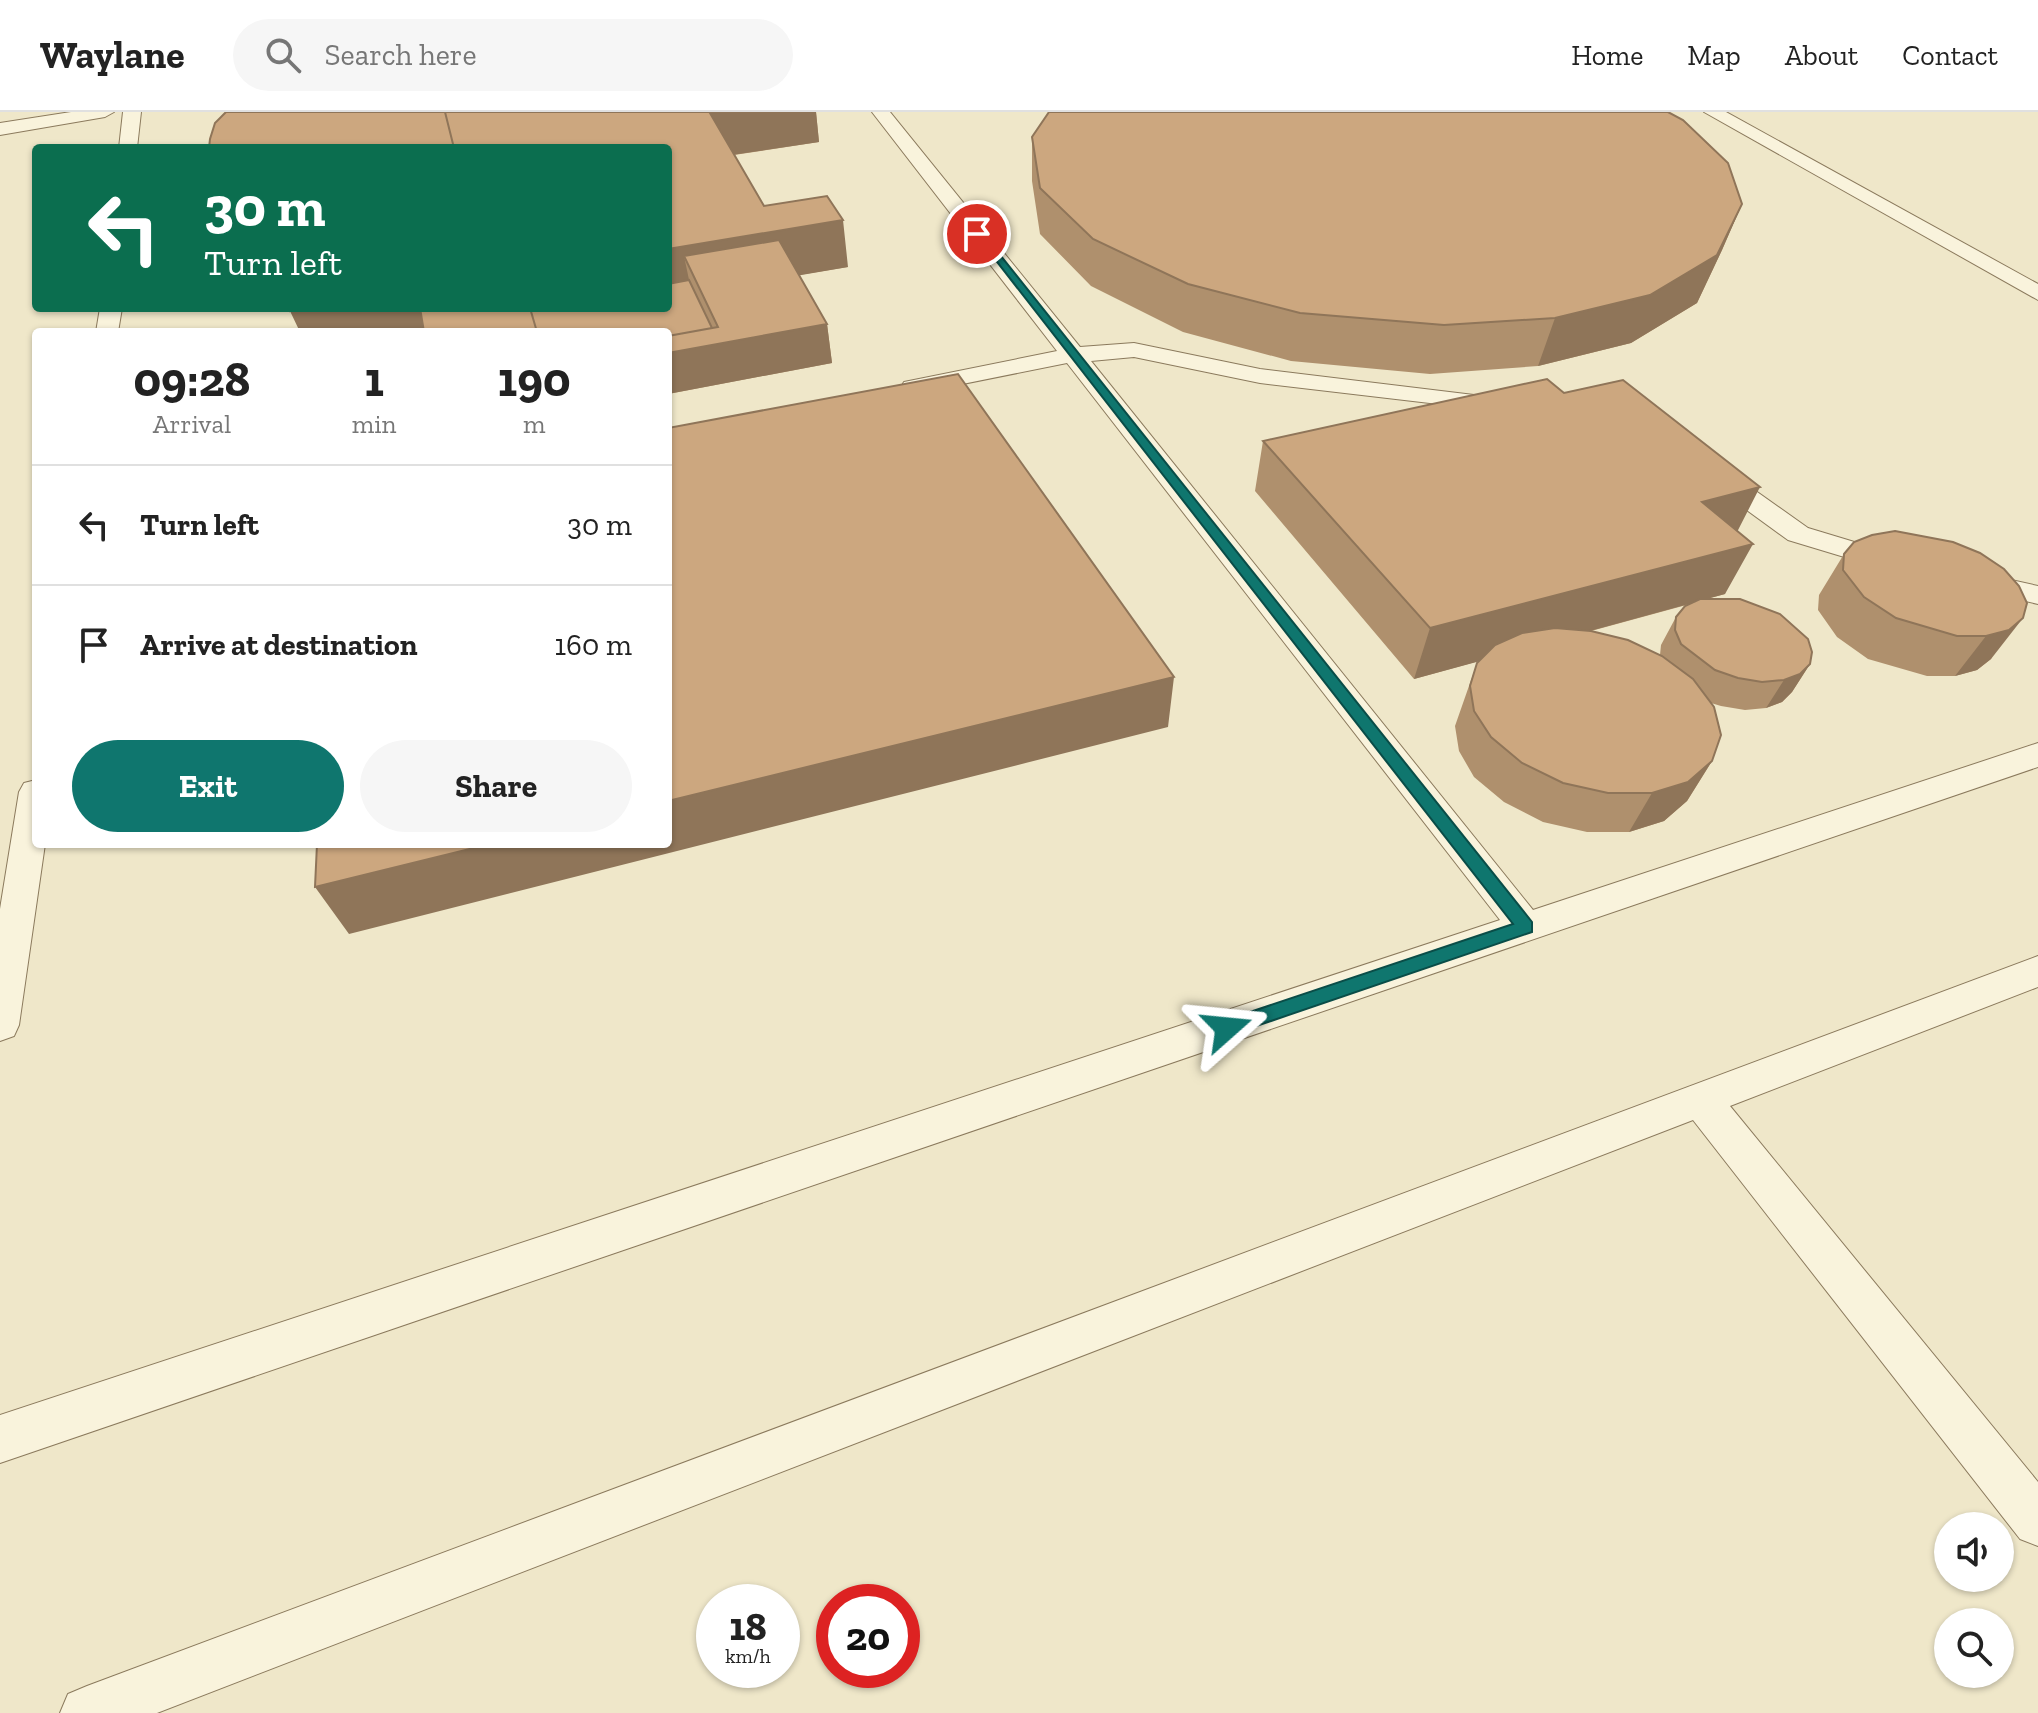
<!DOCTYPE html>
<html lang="en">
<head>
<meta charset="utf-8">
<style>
  body { margin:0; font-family:"Zilla Slab",serif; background:#f6f6f6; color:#222; height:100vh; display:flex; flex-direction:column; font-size:30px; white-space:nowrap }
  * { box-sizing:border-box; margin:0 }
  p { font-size:26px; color:#767676 }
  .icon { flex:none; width:44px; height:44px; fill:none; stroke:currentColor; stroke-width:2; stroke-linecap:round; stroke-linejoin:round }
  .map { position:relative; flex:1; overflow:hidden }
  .sheet { position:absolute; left:32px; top:216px; width:640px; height:520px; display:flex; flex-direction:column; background:#fff; border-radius:8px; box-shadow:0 2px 6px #0004 }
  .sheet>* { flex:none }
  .hud { position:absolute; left:32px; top:32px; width:640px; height:168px; border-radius:8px; box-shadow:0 2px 6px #0004; background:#0b6e4f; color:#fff; overflow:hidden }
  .fabs { position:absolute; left:1934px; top:1400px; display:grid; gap:16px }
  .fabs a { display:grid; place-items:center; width:80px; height:80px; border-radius:50%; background:#fff; box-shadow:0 2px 6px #0004; font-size:40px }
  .speed { position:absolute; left:696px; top:1472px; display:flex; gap:16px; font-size:40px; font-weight:700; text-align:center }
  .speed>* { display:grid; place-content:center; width:104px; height:104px; border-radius:50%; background:#fff; box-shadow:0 2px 6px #0004; line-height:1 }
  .speed small { font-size:20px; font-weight:400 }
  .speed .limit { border:12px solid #d22; background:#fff; color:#111 }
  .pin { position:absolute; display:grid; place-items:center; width:68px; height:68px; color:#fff; margin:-34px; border:4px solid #fff; border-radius:50%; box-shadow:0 2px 8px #0007 }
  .me { position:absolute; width:88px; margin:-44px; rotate:72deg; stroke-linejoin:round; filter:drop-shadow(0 0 6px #0008) }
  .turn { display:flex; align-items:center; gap:28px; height:168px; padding:0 40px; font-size:36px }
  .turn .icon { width:104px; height:104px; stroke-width:2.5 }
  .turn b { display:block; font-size:56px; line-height:68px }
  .eta { display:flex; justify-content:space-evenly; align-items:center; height:136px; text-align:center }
  .eta b { font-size:48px; font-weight:700; line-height:56px }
  .primary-button { display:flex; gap:16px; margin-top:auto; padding:16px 40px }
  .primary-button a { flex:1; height:92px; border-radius:48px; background:#0f766e; color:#fff; font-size:32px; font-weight:700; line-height:92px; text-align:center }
  .primary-button a+a { background:#f6f6f6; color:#222 }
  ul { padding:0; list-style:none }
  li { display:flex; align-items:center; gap:24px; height:120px; padding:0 40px; border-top:2px solid #e0e0e0 }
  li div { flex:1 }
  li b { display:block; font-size:30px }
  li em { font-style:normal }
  header { display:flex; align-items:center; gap:48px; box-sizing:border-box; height:112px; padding:0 40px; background:#fff; border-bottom:2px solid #e0e0e0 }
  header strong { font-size:38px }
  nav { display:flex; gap:44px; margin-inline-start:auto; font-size:28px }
  .search { width:560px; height:72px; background:#f6f6f6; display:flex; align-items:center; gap:20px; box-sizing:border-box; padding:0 28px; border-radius:44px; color:#767676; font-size:30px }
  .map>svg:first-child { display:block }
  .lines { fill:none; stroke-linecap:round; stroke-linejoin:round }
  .service-casing { stroke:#8b7a5d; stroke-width:2 }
  .service { fill:#f9f3dc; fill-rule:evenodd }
  .wall { fill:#af906d; fill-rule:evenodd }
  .shaded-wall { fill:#8f7559 }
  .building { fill:#cca77f; stroke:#8f7559; stroke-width:2 }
  .route { fill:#0f766e; stroke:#0a4d48; stroke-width:2 }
</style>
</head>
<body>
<header>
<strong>Waylane</strong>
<div class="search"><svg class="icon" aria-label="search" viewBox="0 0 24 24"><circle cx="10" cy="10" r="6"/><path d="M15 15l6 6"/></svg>Search here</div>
<nav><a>Home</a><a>Map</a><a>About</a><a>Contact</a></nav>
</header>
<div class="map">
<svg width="2038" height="1601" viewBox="0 0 2038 1601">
  <rect width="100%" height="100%" fill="#efe7c9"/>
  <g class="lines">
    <defs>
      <path id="service" d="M 71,0 L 114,0 L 105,5 L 0,23 L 0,11 Z
        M 123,0 L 141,0 L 137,36 L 119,36 Z
        M 872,0 L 890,0 L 1080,235 L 1134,231 L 1260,257 L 1507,287 L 1510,292 L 1507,297 L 1498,299 L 1260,271 L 1134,245 L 1091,249 L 1533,798 L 2038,631 L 2038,655 L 0,1351 L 0,1303 L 1500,808 L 1067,251 L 913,282 L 904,280 L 901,275 L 904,270 L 1057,239 Z
        M 1704,0 L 1726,0 L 2038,172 L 2038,188 Z
        M 100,196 L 122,196 L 118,220 L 96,220 Z
        M 1713,353 L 1722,355 L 1808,416 L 1904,445 L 1908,451 L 1904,457 L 1894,460 L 1788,428 L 1704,367 L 1700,361 Z
        M 1975,460 L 2038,474 L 2038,492 L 1965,475 L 1961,469 L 1965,463 Z
        M 36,668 L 36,732 L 45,732 L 19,913 L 14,924 L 0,929 L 0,797 L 19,680 L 24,671 Z
        M 2038,844 L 2038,875 L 1730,994 L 2038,1370 L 2038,1434 L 2020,1427 L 1693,1008 L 157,1601 L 60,1601 L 68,1582 L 87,1574 Z"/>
    </defs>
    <use href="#service" class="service-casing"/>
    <use href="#service" class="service"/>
  </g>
  <path class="wall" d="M 226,0 L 816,0 L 819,30 L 734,43 L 764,94 L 848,155 L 799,163 L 827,212 L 832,251 L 668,282 L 668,196 Z
    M 1032,25 L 1742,92 L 1722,138 L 1697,191 L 1631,231 L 1538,254 L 1430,262 L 1291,249 L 1183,220 L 1091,174 L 1040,122 L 1032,69 Z
    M 1263,329 L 1737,419 L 1725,482 L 1706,487 L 1810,552 L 1792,580 L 1782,590 L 1766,596 L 1745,598 L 1721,594 L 1711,591 L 1712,649 L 1687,689 L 1664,709 L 1629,720 L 1587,720 L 1543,710 L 1504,690 L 1474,665 L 1459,639 L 1455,614 L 1477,551 L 1479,549 L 1414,567 L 1255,379 ZM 1690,492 L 1676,505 L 1661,533 L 1660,543 L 1591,519 Z
    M 1844,442 L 2019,474 L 1991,547 L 1977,558 L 1955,564 L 1927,564 L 1868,547 L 1837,525 L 1818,498 L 1819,483 Z"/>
  <path class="shaded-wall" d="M 720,0 L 816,0 L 819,30 L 718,45 L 710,1 Z
    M 1742,92 L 1722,138 L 1697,191 L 1631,231 L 1538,254 L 1555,206 Z
    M 843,108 L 848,155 L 702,180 L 684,144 L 692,182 L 668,186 L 668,137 Z
    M 307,196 L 610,196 L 470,220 L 300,220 L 290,199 Z
    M 827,212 L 832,251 L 668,282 L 668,241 Z
    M 1760,375 L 1734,426 L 1702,390 Z
    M 1753,432 L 1725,482 L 1414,567 L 1430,516 Z
    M 2023,506 L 1991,547 L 1977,558 L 1955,564 L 1986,524 Z
    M 1810,552 L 1792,580 L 1782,590 L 1766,596 L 1784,568 Z
    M 1174,565 L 1168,615 L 349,822 L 315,775 L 490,732 L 668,732 L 668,689 Z
    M 1712,649 L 1687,689 L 1664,709 L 1629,720 L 1652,681 Z"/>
  <path class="building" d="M 226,0 L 445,0 L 454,36 L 209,36 L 210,27 L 215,11 Z
    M 445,0 L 720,0 L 710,1 L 764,94 L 827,84 L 843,108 L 668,137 L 668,36 L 454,36 Z
    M 1049,0 L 1668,0 L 1683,8 L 1728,51 L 1742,92 L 1717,143 L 1650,183 L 1555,206 L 1444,213 L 1300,201 L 1188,172 L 1093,127 L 1040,76 L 1032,25 Z
    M 779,128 L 827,212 L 668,241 L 668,224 L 718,215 L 684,144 Z
    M 689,168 L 712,216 L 668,224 L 668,220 L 537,220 L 530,196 L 668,196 L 668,172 Z
    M 290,196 L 307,196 L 290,199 Z
    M 420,196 L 530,196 L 537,220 L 424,220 Z
    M 958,262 L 1174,565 L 668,689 L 668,316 Z
    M 1547,267 L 1564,281 L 1623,268 L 1760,375 L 1702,390 L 1753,432 L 1430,516 L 1263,329 Z
    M 1895,419 L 1953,430 L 1980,441 L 2004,457 L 2019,474 L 2027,491 L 2023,506 L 2009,518 L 1986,524 L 1957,524 L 1896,506 L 1864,485 L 1843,458 L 1844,442 L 1854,430 L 1872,423 Z
    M 1700,487 L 1740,487 L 1780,502 L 1808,527 L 1812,540 L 1810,552 L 1800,562 L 1784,568 L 1762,570 L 1738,566 L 1715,558 L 1681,532 L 1675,518 L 1676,505 L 1685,494 Z
    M 1555,516 L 1591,519 L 1628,528 L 1662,544 L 1693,567 L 1714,595 L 1721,623 L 1712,649 L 1688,670 L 1652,681 L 1608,681 L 1563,671 L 1522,651 L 1491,625 L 1474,599 L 1470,574 L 1477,551 L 1495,533 L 1522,521 Z
    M 317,732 L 490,732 L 315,775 Z"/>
  <path class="route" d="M 973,119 L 981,119 L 1532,810 L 1532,820 L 1227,924 L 1220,921 L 1217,916 L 1220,910 L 1513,812 Z"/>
</svg>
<div class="fabs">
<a><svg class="icon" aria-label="sound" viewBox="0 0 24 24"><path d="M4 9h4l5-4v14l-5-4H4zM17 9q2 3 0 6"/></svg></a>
<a><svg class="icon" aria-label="search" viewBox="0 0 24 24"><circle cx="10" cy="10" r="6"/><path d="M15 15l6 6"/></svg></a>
</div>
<div class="speed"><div>18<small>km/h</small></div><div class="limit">20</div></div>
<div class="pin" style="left:977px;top:122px;background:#d93025"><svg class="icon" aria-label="arrive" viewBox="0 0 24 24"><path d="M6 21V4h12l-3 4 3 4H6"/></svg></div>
<svg class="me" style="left:1227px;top:916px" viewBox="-20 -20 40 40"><path d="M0-17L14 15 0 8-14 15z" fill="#0f766e" stroke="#fff" stroke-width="4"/></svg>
<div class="hud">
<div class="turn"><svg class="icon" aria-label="left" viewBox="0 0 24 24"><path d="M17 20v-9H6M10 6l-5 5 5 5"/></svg><div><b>30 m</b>Turn left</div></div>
</div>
<section class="sheet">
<div class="eta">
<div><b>09:28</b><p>Arrival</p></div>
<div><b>1</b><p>min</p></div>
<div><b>190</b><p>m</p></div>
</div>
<ul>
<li><svg class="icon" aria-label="left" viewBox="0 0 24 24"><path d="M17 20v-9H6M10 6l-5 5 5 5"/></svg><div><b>Turn left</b></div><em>30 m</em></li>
<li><svg class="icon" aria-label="arrive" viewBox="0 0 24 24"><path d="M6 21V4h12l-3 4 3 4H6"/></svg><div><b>Arrive at destination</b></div><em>160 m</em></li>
</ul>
<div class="primary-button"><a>Exit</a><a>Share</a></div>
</section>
</div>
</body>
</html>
